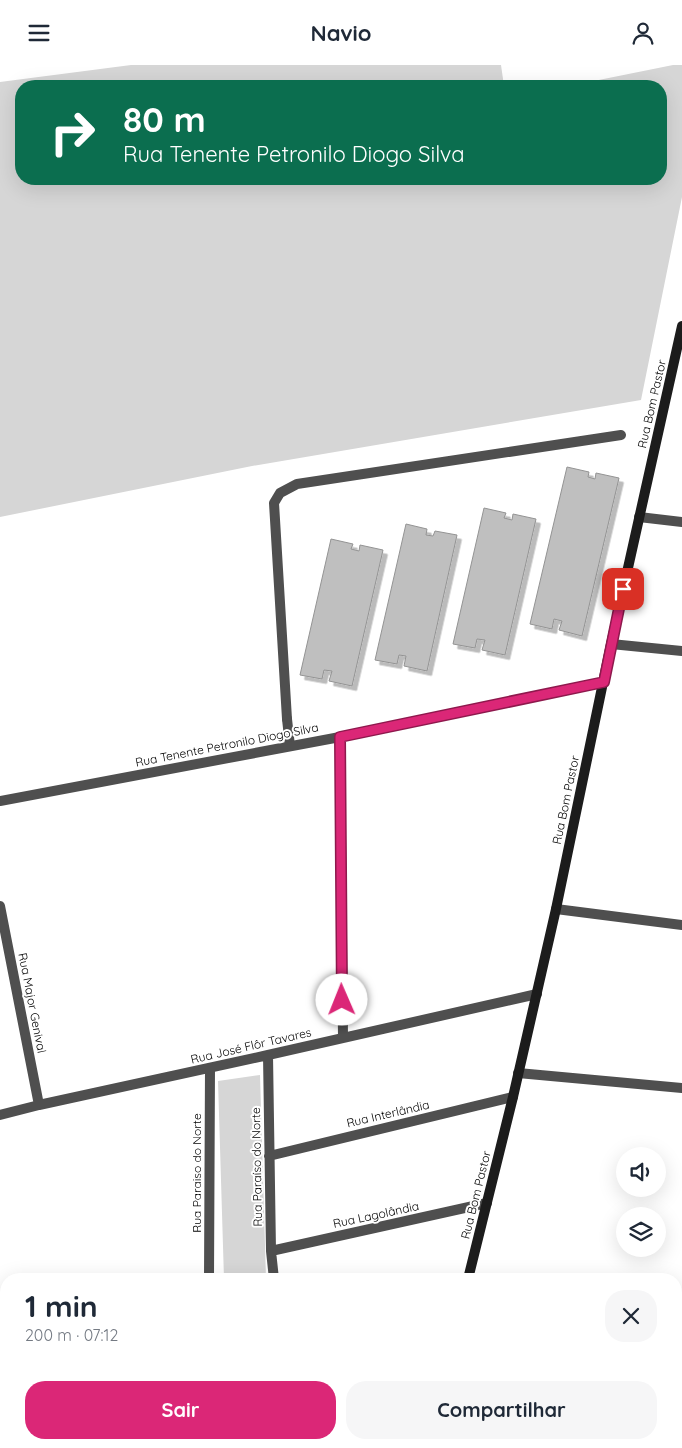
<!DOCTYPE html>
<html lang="pt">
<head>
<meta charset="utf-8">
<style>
  body { margin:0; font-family:Quicksand,sans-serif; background:#f6f6f7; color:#1f2937; height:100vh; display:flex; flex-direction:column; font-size:19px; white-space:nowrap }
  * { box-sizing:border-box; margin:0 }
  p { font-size:16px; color:#747a83 }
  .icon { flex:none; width:28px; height:28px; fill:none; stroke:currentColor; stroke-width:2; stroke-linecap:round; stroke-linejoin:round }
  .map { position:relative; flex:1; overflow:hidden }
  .sheet { position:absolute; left:0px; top:1208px; width:682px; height:176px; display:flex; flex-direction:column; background:#fff; border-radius:20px 20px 0 0; box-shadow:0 5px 20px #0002 }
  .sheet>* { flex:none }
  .hud { position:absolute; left:15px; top:15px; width:652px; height:105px; border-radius:20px; box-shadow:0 5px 20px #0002; background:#0b6e4f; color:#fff; overflow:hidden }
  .buttons { position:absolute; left:616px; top:1082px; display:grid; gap:10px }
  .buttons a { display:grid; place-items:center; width:50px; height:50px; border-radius:50%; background:#fff; box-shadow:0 5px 20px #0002; font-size:25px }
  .pin { position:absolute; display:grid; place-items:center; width:42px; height:42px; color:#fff; margin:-21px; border-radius:10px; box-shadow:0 2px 8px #0006 }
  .me { position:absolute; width:55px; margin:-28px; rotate:359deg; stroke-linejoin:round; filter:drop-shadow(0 0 4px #0008) }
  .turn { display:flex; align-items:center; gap:18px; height:105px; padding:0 25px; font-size:22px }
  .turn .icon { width:65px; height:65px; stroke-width:2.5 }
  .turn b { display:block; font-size:35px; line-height:42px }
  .round { display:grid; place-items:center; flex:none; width:52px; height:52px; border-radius:20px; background:#f6f6f7 }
  .overview { display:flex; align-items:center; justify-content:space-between; height:85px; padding:0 25px }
  h1 { font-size:30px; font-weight:800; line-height:38px }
  .action { display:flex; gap:10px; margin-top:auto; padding:10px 25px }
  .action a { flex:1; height:58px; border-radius:20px; background:#db2777; color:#fff; font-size:20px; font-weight:800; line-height:58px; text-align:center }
  .action a+a { background:#f6f6f7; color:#1f2937 }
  header { display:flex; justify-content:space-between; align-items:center; height:65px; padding:0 25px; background:#fff; font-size:22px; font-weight:800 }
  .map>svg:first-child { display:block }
  .green { fill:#d6d6d6 }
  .building { fill:#bfbfbf; stroke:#939393; filter:url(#shadow) }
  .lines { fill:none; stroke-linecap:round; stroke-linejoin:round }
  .service { stroke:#4f4f4f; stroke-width:10 }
  .minor { stroke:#4f4f4f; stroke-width:10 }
  .tertiary { stroke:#4f4f4f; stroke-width:10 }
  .secondary { stroke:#1c1c1c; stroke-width:10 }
  .route-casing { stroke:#8e194d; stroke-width:12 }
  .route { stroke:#db2777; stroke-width:9 }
  .labels { text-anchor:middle; stroke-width:4; stroke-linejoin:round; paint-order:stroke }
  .street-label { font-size:12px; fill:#000; stroke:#fff }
</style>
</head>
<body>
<header><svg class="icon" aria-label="menu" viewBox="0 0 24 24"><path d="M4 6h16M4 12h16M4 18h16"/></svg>Navio<svg class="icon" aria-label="person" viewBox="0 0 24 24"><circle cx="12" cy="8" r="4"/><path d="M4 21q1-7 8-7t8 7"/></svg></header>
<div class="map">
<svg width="682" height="1383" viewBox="0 0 682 1383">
  <defs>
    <filter id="shadow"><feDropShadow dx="4.5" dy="4.5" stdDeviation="0" flood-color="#0004"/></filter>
  </defs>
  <rect width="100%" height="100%" fill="#fff"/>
  <path class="green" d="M 131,0 L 501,0 L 504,21 L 21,21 L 21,114 L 661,114 L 661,21 L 569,21 L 673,0 L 682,0 L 682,132 L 641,335 L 252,401 L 0,452 L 0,17 Z
    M 260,1010 L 266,1214 L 224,1214 L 218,1016 Z"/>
  <path class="building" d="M 567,402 L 589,407 L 588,412 L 595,414 L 596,408 L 619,413 L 582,571 L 559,565 L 562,556 L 554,554 L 552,564 L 530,559 Z
    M 484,443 L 506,448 L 504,453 L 512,455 L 513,449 L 536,454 L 505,590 L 482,585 L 485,575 L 477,574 L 475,583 L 453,579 Z
    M 406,459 L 427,464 L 426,470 L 433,471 L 435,466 L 457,470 L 427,606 L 404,601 L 406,591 L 399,590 L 397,599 L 375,595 Z
    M 331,474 L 353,479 L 351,484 L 359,486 L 360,480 L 383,485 L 352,621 L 329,616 L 332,606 L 324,605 L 322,614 L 300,610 Z
    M 0,1326 L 6,1351 L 0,1356 Z
    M 676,1340 L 682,1340 L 682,1383 L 608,1383 L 609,1378 L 676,1378 Z"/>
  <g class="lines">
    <path class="service" d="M 287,654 L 274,438 L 280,428 L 297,419 L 621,370"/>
    <path class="minor" d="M 639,452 L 682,457
      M 611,579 L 682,586
      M 287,654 L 290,681
      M 340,672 L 343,973
      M 0,841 L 39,1040
      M 556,844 L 682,860
      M 268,990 L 271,1186 L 274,1214
      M 518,1008 L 682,1023
      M 0,1050 L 39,1040 L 268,990 L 537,929
      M 269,1091 L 513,1032
      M 271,1186 L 487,1138
      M 209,1214 L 210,1003
      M 0,1359 L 6,1357"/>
    <path class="tertiary" d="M 0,736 L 340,672 L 604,617"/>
    <path class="secondary" d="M 468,1214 L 513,1032 L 556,844 L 611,579 L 682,261
      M 429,1383 L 431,1378"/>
  </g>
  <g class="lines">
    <defs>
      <path id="route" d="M 342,935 L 340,672 L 604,617 L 623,524"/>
    </defs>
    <use href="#route" class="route-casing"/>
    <use href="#route" class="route"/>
  </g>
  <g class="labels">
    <g class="street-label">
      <text transform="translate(652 339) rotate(-77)" y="4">Rua Bom Pastor</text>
      <text transform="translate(227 680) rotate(-11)" y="4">Rua Tenente Petronilo Diogo Silva</text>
      <text transform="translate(566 735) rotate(-78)" y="4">Rua Bom Pastor</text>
      <text transform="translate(32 938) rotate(79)" y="4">Rua Major Genival</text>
      <text transform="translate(251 981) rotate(-13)" y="4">Rua José Flôr Tavares</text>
      <text transform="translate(388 1049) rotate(-13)" y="4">Rua Interlândia</text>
      <text transform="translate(257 1102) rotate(-91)" y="4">Rua Paraíso do Norte</text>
      <text transform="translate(197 1108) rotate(-90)" y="4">Rua Paraiso do Norte</text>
      <text transform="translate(476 1130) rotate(-76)" y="4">Rua Bom Pastor</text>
      <text transform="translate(376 1150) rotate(-12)" y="4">Rua Lagolândia</text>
    </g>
  </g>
</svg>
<div class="buttons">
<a><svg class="icon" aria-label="sound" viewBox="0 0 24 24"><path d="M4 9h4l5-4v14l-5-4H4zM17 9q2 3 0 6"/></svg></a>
<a><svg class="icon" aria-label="layers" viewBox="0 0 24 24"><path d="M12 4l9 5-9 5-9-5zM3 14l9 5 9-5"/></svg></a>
</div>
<div class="pin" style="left:623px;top:524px;background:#d93025"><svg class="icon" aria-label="arrive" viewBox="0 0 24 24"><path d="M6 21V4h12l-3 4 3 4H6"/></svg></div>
<svg class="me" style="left:342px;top:935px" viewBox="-20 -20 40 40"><circle r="19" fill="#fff"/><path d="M0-13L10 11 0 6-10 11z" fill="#db2777"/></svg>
<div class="hud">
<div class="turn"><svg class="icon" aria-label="right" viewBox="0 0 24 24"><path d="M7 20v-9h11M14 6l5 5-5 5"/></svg><div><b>80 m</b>Rua Tenente Petronilo Diogo Silva</div></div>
</div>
<section class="sheet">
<div class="overview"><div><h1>1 min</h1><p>200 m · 07:12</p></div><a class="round"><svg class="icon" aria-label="close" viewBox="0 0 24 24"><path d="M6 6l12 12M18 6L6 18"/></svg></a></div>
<div class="action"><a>Sair</a><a>Compartilhar</a></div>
</section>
</div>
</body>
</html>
